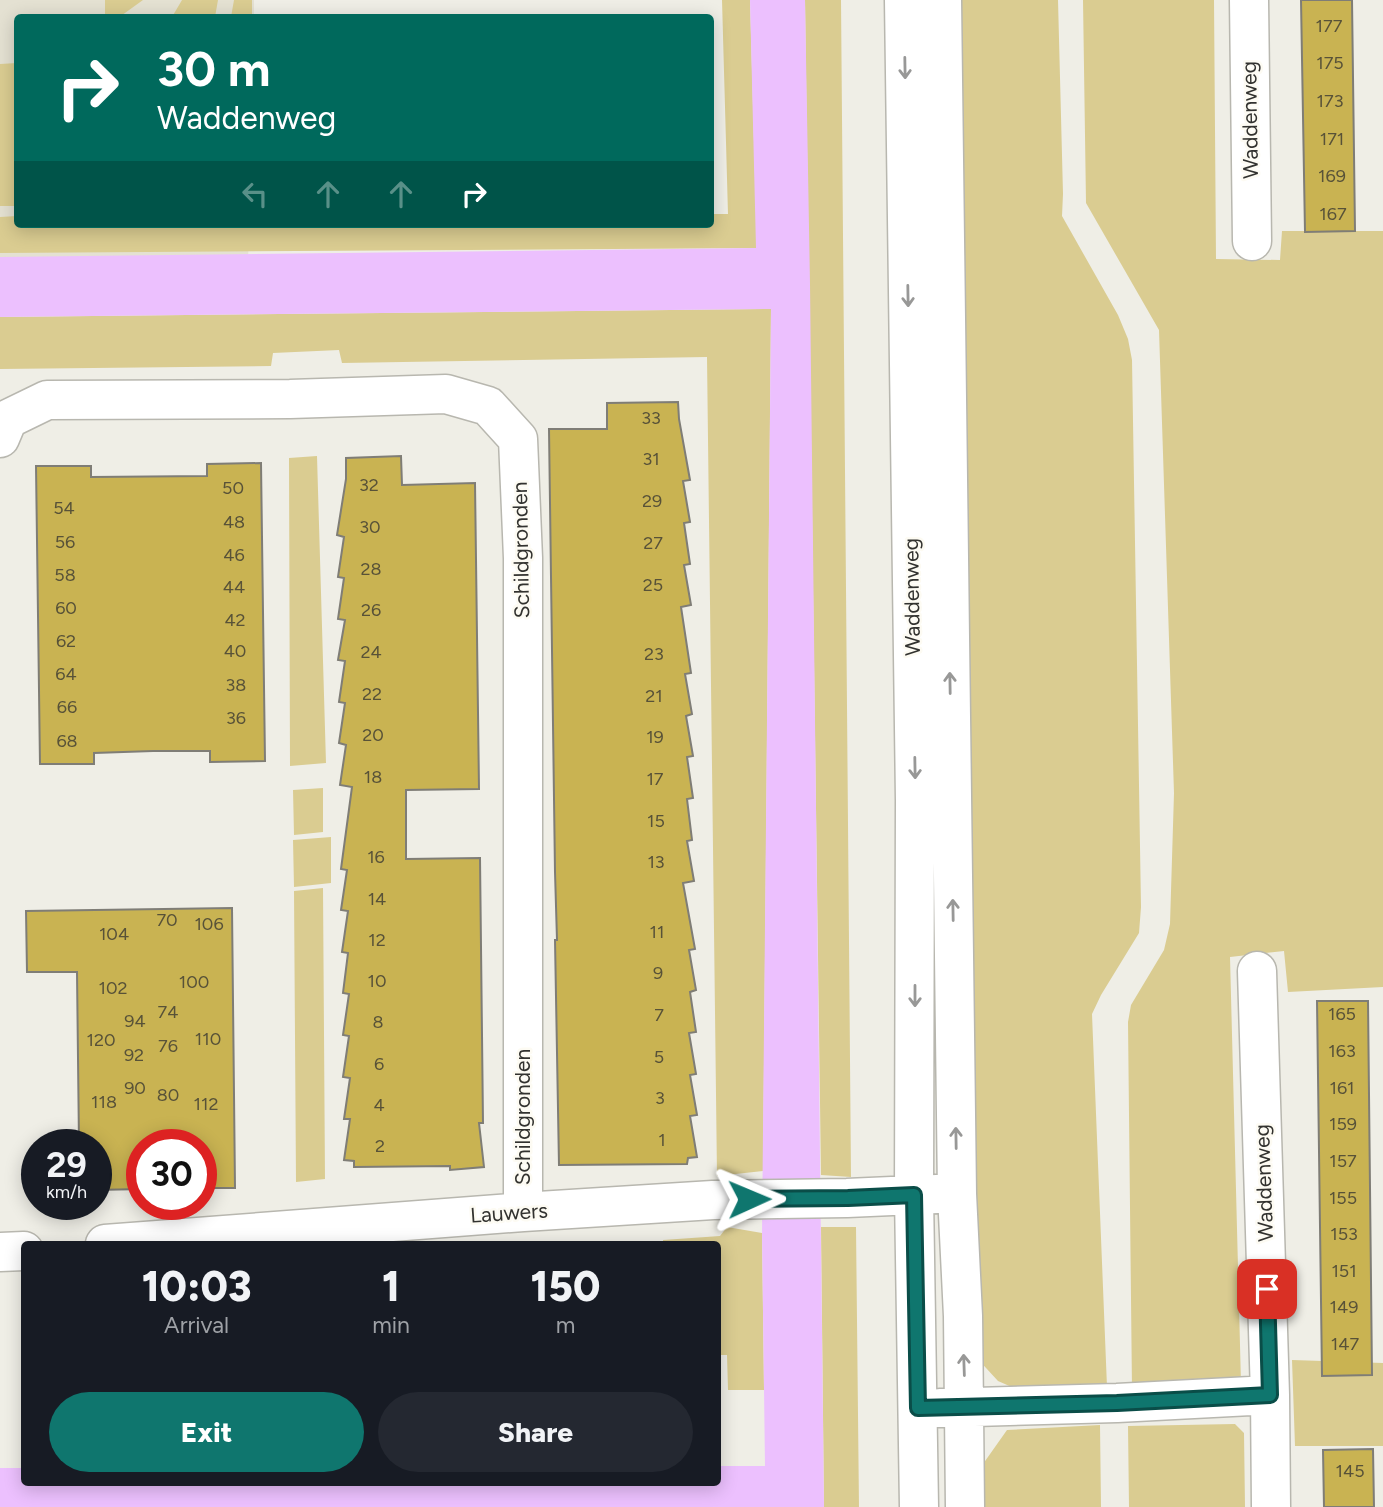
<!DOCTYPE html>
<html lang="en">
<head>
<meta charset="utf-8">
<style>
  body { margin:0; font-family:Figtree,sans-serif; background:#242831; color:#f1f3f6; height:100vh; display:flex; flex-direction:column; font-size:26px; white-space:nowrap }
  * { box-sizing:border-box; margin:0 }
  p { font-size:23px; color:#9ea1a6 }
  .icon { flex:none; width:38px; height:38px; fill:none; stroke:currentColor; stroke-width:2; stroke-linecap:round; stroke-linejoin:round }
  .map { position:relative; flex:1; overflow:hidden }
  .drawer { position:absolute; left:21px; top:1241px; width:700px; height:245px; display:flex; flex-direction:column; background:#171b24; border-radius:7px; box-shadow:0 4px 18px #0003 }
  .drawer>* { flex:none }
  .top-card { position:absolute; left:14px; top:14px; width:700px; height:214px; border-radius:7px; box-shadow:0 4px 18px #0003; background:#00695c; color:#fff; overflow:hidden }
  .speed { position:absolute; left:21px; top:1129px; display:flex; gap:14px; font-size:35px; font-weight:700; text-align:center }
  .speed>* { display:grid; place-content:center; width:91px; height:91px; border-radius:50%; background:#171b24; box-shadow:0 4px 18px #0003; line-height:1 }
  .speed small { font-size:18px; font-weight:400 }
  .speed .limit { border:10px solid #d22; background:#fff; color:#111 }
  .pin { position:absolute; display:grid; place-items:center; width:60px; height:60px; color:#fff; margin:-30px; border-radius:14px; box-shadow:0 4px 10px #0006 }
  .me { position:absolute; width:77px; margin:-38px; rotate:89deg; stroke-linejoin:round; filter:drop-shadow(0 0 5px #0008) }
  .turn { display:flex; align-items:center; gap:24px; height:147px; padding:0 28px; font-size:32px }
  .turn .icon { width:91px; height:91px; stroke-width:2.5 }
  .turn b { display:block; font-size:49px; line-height:60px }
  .lanes { display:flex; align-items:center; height:66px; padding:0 28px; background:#0003; justify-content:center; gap:35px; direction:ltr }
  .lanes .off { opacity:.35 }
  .eta { display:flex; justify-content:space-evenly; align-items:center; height:119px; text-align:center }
  .eta b { font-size:42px; font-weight:800; line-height:49px }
  .button { display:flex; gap:14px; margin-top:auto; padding:14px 28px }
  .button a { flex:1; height:80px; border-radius:42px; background:#0f766e; color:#fff; font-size:28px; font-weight:800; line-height:80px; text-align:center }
  .button a+a { background:#242831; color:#f1f3f6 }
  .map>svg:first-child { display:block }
  .built { fill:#e4e1d2 }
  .green { fill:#dacc91 }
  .water { fill:#ecc0fe }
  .building { fill:#c9b352; stroke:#7f7d76; stroke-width:2 }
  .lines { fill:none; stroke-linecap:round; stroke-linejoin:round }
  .minor-casing { stroke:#b8b7af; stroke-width:41 }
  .minor { stroke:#fff; stroke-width:38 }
  .oneway { stroke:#989897 }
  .route-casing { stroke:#0a4d48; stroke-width:18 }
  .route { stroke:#0f766e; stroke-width:12 }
  .labels { text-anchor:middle; stroke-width:5; stroke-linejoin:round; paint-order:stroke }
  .number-label { font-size:18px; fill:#585238 }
  .street-label { font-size:21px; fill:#32322f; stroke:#fdfbf3 }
</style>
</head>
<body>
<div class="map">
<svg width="1383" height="1507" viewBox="0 0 1383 1507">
  <rect width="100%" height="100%" fill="#efeee6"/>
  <path class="built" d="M 0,0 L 254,0 L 254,17 L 18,18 L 18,224 L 249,224 L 248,264 L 0,265 Z"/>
  <path class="green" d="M 105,0 L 143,0 L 118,18 L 105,16 Z
    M 182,0 L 218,0 L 215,17 L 172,17 Z
    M 234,0 L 252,0 L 252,17 L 231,17 Z
    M 722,0 L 750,0 L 757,248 L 0,253 L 0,217 L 17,216 L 18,224 L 710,224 L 711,214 L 728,214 Z
    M 805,0 L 841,0 L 851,1177 L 821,1175 Z
    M 959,0 L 1058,0 L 1063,194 L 1062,216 L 1118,315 L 1128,339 L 1132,360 L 1141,907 L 1139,933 L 1101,995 L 1092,1014 L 1107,1387 L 1030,1395 L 998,1381 L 975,1356 Z
    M 1083,0 L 1214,0 L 1216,259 L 1280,260 L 1282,231 L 1383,231 L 1383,987 L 1288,992 L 1284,951 L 1230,957 L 1241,1384 L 1132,1390 L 1128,1022 L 1131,1005 L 1164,950 L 1170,924 L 1174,793 L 1159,330 L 1086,203 Z
    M 17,63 L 17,206 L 0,206 L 0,64 Z
    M 771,309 L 763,1171 L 717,1176 L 707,357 L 342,363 L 339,350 L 273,353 L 271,366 L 0,369 L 0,317 Z
    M 317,456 L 326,763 L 290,766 L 289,458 Z
    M 323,788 L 323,832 L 294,835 L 293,790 Z
    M 331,837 L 331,883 L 294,887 L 293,840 Z
    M 323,888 L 325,1179 L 296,1182 L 294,891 Z
    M 727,1227 L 762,1233 L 764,1390 L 728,1390 L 727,1355 L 718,1355 L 718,1244 L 663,1244 L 663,1240 L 720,1236 Z
    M 821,1227 L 856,1227 L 859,1507 L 824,1507 Z
    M 1292,1360 L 1383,1363 L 1383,1446 L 1295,1446 Z
    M 1235,1424 L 1244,1433 L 1245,1507 L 1129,1507 L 1128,1426 Z
    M 1100,1425 L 1101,1507 L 983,1507 L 983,1464 L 1007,1430 Z"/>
  <path class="water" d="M 750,0 L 805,0 L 810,284 L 824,1507 L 0,1507 L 0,1468 L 24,1468 L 24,1482 L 718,1482 L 718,1466 L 765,1466 L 762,1233 L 771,309 L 0,317 L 0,257 L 756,248 Z"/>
  <path class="building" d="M 1301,0 L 1352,0 L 1355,231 L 1305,232 Z
    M 678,402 L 679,419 L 690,480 L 683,481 L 690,522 L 684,523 L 690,564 L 684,565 L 691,605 L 681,607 L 691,673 L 685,674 L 692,714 L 686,716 L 693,756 L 687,757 L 693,798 L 687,799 L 692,840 L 687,841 L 694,881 L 683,883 L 695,949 L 689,950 L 696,990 L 690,992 L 696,1032 L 689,1033 L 696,1074 L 690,1075 L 697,1115 L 690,1116 L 697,1157 L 688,1158 L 687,1164 L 559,1165 L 555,940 L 557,940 L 555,872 L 549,429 L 607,429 L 607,403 Z
    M 401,456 L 402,485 L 475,483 L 479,789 L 406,790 L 406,859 L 480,858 L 483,1123 L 479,1123 L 484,1167 L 450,1170 L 450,1166 L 354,1167 L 354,1161 L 344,1160 L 350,1119 L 344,1119 L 350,1078 L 343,1077 L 349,1036 L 343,1035 L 349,994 L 343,993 L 348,953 L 342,952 L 348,911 L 341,910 L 347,870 L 341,869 L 352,787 L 340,785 L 346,745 L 339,743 L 345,703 L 339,702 L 345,661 L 338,660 L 345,620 L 338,619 L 344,578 L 338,577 L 344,537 L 337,535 L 346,479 L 346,458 Z
    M 261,463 L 265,761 L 210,762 L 210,751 L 153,751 L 94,753 L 94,764 L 40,764 L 36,466 L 91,466 L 91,477 L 207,476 L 207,464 Z
    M 232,908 L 235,1188 L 201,1188 L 201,1144 L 142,1144 L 142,1189 L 96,1190 L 96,1144 L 79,1144 L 77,972 L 27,972 L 26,911 Z
    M 1317,1001 L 1368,1001 L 1372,1375 L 1322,1376 Z
    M 1373,1449 L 1374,1507 L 1324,1507 L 1323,1450 Z"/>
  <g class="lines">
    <defs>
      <path id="minor" d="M 904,0 L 915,800 L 914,1195 L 919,1507
        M 942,0 L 957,1194 L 963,1316 L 965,1507
        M 1249,0 L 1252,241
        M 0,438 L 8,419 L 47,400 L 290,399 L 446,394 L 488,406 L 518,439 L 523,558 L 523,1212
        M 1257,971 L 1270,1395 L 1271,1507
        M 105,1244 L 523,1212 L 713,1200 L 847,1198 L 937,1194
        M 0,1252 L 24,1251
        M 940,1408 L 1117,1403 L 1270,1395"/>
    </defs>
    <use href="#minor" class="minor-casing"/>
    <use href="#minor" class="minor"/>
  </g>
  <defs><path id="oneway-shaft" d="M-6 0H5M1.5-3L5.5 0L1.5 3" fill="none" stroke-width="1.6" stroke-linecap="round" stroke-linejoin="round" transform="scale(1.75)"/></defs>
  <g class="oneway">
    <use href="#oneway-shaft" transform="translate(905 68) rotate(89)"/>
    <use href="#oneway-shaft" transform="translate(908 296) rotate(89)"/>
    <use href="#oneway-shaft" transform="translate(950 683) rotate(-91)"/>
    <use href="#oneway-shaft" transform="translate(915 768) rotate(89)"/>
    <use href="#oneway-shaft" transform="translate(953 910) rotate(-91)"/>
    <use href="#oneway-shaft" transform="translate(915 996) rotate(90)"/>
    <use href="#oneway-shaft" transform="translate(956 1138) rotate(-91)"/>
    <use href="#oneway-shaft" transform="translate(964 1365) rotate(-92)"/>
  </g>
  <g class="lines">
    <defs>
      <path id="route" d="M 749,1199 L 848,1198 L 914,1195 L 918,1408 L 1117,1403 L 1270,1395 L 1267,1289"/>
    </defs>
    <use href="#route" class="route-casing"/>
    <use href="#route" class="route"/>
  </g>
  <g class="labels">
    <g class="number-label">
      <text x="1329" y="32">177</text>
      <text x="1330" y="69">175</text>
      <text x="1330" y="107">173</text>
      <text x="1332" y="145">171</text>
      <text x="1332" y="182">169</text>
      <text x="1333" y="220">167</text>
      <text x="651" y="424">33</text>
      <text x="651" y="465">31</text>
      <text x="369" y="491">32</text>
      <text x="233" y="494">50</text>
      <text x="652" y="507">29</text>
      <text x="64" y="514">54</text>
      <text x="234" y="528">48</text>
      <text x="370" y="533">30</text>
      <text x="65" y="548">56</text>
      <text x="653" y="549">27</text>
      <text x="234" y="561">46</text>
      <text x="371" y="575">28</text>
      <text x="65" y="581">58</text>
      <text x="653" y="591">25</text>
      <text x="234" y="593">44</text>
      <text x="66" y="614">60</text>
      <text x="371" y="616">26</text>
      <text x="235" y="626">42</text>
      <text x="66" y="647">62</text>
      <text x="235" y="657">40</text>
      <text x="371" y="658">24</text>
      <text x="654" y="660">23</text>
      <text x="66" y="680">64</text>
      <text x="236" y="691">38</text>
      <text x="372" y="700">22</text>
      <text x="654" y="702">21</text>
      <text x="67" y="713">66</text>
      <text x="236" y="724">36</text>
      <text x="373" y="741">20</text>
      <text x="655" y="743">19</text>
      <text x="67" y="747">68</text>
      <text x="373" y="783">18</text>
      <text x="655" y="785">17</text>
      <text x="656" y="827">15</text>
      <text x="376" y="863">16</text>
      <text x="656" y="868">13</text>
      <text x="377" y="905">14</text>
      <text x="167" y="926">70</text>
      <text x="209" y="930">106</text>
      <text x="657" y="938">11</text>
      <text x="114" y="940">104</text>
      <text x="377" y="946">12</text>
      <text x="658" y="979">9</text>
      <text x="377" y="987">10</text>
      <text x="194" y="988">100</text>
      <text x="113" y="994">102</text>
      <text x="168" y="1018">74</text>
      <text x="1342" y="1020">165</text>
      <text x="659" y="1021">7</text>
      <text x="135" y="1027">94</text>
      <text x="378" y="1028">8</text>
      <text x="208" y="1045">110</text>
      <text x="101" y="1046">120</text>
      <text x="168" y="1052">76</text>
      <text x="1342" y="1057">163</text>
      <text x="134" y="1061">92</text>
      <text x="659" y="1063">5</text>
      <text x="379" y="1070">6</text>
      <text x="135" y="1094">90</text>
      <text x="1342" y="1094">161</text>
      <text x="168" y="1101">80</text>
      <text x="660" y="1104">3</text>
      <text x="104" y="1108">118</text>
      <text x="206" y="1110">112</text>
      <text x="379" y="1111">4</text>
      <text x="1343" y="1130">159</text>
      <text x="662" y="1146">1</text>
      <text x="380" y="1152">2</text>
      <text x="1343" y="1167">157</text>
      <text x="1343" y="1204">155</text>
      <text x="1344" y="1240">153</text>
      <text x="1344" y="1277">151</text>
      <text x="1344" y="1313">149</text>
      <text x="1345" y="1350">147</text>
      <text x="1350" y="1477">145</text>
    </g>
    <g class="street-label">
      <text transform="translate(1250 120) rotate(-91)" y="7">Waddenweg</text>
      <text transform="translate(521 550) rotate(-91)" y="7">Schildgronden</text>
      <text transform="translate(912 597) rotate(-91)" y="7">Waddenweg</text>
      <text transform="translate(523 1117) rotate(-90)" y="7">Schildgronden</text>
      <text transform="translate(1264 1183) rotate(-92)" y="7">Waddenweg</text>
      <text transform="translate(509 1213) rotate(-4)" y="7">Lauwers</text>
    </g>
  </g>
</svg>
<div class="speed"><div>29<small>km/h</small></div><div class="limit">30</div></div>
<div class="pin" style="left:1267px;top:1289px;background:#d93025"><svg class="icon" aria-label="arrive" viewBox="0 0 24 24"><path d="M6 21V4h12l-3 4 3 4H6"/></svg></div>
<svg class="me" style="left:749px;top:1199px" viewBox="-20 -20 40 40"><path d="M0-17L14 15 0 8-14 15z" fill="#0f766e" stroke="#fff" stroke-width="4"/></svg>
<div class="top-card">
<div class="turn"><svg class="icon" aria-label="right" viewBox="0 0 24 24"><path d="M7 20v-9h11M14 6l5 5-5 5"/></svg><div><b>30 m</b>Waddenweg</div></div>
<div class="lanes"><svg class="icon off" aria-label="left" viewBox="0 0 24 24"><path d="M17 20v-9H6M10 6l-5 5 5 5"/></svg><svg class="icon off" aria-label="ahead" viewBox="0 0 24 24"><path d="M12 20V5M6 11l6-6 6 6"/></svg><svg class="icon off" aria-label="ahead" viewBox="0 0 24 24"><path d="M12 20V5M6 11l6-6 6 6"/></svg><svg class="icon" aria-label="right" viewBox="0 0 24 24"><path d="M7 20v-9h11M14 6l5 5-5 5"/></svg></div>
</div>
<section class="drawer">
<div class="eta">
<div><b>10:03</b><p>Arrival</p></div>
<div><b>1</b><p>min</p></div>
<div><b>150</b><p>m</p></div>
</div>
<div class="button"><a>Exit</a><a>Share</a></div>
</section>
</div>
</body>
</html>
